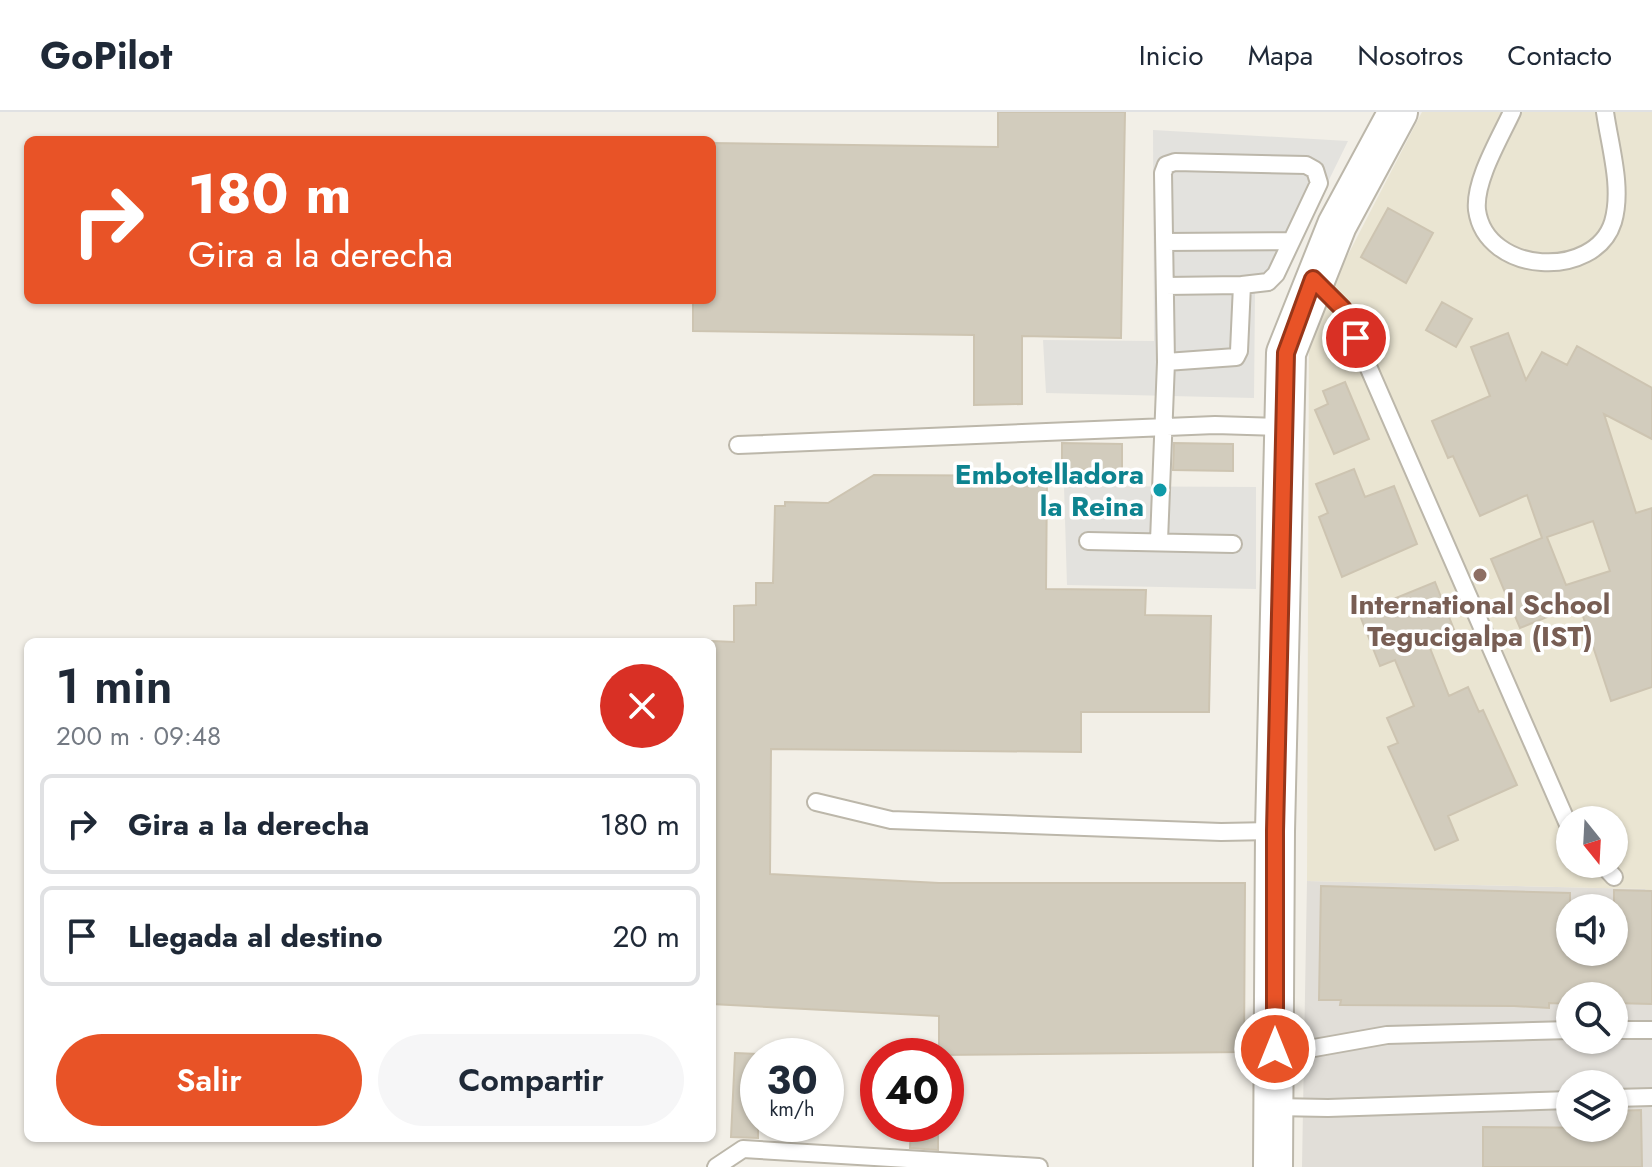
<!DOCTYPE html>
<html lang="es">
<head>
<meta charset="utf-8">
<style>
  body { margin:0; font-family:Jost,sans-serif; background:#f6f6f7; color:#1f2937; height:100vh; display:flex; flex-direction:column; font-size:30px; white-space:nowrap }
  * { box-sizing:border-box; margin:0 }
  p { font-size:26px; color:#747a83 }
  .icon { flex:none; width:44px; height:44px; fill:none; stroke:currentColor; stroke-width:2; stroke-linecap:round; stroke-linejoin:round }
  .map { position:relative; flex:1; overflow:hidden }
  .drawer { position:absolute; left:24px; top:526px; width:692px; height:504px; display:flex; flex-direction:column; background:#fff; border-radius:12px; box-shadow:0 2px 6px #0004 }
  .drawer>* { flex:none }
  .banner { position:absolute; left:24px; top:24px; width:692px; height:168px; border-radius:12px; box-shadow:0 2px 6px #0004; background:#e85327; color:#fff; overflow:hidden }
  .needle { width:52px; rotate:162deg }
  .tools { position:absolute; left:1556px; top:694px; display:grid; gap:16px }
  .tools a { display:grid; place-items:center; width:72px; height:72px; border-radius:50%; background:#fff; box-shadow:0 2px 6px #0004; font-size:40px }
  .speed { position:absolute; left:740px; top:926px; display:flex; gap:16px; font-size:40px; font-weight:700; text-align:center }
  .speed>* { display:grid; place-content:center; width:104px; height:104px; border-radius:50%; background:#fff; box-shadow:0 2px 6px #0004; line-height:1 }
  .speed small { font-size:20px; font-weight:400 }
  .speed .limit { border:12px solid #d22; background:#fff; color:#111 }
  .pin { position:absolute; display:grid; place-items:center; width:68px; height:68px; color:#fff; margin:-34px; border:4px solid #fff; border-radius:50%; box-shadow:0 2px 8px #0007 }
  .me { position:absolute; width:88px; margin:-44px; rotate:0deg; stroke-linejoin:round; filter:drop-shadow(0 0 6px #0008) }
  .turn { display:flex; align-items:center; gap:28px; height:168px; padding:0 32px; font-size:36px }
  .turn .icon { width:104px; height:104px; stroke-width:2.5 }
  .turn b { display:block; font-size:56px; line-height:68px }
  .round { display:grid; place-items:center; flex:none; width:84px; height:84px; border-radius:42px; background:#f6f6f7 }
  .summary { display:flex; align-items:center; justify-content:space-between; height:136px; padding:0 32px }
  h1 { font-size:48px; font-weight:600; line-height:60px }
  .primary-button { display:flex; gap:16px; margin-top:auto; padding:16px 32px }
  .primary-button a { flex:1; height:92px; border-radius:48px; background:#e85327; color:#fff; font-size:32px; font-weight:600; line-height:92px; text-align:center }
  .primary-button a+a { background:#f6f6f7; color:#1f2937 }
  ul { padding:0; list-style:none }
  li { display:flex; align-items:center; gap:24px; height:100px; margin:0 16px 12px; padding:0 16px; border:4px solid #e0e1e3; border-radius:12px }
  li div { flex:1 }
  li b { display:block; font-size:30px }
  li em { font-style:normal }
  header { display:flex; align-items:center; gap:48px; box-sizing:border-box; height:112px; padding:0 40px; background:#fff; border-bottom:2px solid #e0e1e3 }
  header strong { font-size:38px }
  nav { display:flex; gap:44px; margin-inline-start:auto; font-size:28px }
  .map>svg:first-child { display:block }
  .industrial { fill:#e1ded8; fill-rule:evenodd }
  .education { fill:#eae5d2; fill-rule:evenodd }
  .parking { fill:#e3e2de }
  .building { fill:#d2ccbd; stroke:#cdc4b1; stroke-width:2; fill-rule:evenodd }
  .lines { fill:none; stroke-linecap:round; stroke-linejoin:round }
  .service-casing { stroke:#bcb7aa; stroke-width:20 }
  .tertiary-casing { stroke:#bcb7aa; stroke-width:42 }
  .service { stroke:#fff; stroke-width:16 }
  .tertiary { stroke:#fff; stroke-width:38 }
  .route-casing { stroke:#973619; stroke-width:20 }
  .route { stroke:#e85327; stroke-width:14 }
  .culture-dot { fill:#0f9aa8; stroke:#fff; stroke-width:3 }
  .education-dot { fill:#8d6e63; stroke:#fff; stroke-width:3 }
  .labels { text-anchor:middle; stroke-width:7; stroke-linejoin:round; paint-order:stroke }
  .culture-label { font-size:28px; font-weight:bold; fill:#0d838f; stroke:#fff; text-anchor:end }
  .education-label { font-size:28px; font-weight:bold; fill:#785e54; stroke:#fff }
</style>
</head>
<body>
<header>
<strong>GoPilot</strong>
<nav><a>Inicio</a><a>Mapa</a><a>Nosotros</a><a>Contacto</a></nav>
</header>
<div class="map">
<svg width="1652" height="1055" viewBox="0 0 1652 1055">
  <rect width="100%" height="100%" fill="#f2efe7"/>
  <path class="industrial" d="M 1307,769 L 1645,777 L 1652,781 L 1652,1055 L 1302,1055 ZM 1570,796 L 1614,796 L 1614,840 L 1570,840 ZM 1570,884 L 1614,884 L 1614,928 L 1570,928 ZM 1570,972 L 1614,972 L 1614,1016 L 1570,1016 Z"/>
  <path class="education" d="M 1422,0 L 1652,0 L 1652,781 L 1645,777 L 1307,769 L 1309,218 ZM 1570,708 L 1614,708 L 1614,752 L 1570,752 Z"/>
  <path class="parking" d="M 1153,18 L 1348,29 L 1275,178 L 1255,180 L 1254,286 L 1046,281 L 1043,228 L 1154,229 Z
    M 1064,374 L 1256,375 L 1256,477 L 1067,473 Z"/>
  <path class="building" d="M 998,0 L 1125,0 L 1121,226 L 1022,224 L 1022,292 L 974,293 L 974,223 L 693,219 L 693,188 L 712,188 L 712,31 L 998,35 Z
    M 1388,96 L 1433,121 L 1406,171 L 1361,145 Z
    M 1442,190 L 1472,207 L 1456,235 L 1426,218 Z
    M 1508,221 L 1526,268 L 1542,240 L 1567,253 L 1577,234 L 1652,276 L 1652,327 L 1604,302 L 1636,401 L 1652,396 L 1652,575 L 1611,589 L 1579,492 L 1520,516 L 1491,447 L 1542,426 L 1527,383 L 1480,404 L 1453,344 L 1448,346 L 1432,309 L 1490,284 L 1471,235 ZM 1593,409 L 1610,459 L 1566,473 L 1547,425 Z
    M 1345,270 L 1369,327 L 1334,342 L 1315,298 L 1328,292 L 1323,279 Z
    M 1062,331 L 1122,332 L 1122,359 L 1062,357 Z
    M 1174,331 L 1233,332 L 1233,359 L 1173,358 Z
    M 1354,357 L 1365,385 L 1394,374 L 1417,432 L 1342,465 L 1319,405 L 1328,401 L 1316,372 Z
    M 874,363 L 1047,364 L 1046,477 L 1146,478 L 1145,503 L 1211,504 L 1209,600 L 1081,600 L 1081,640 L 771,637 L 770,762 L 939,771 L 1245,771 L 1244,940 L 939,943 L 939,904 L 712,892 L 712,529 L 734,530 L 734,494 L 756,493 L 756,471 L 773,471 L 775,394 L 785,394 L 785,390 L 828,391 Z
    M 1435,470 L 1455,520 L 1428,531 L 1449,584 L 1468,575 L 1479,600 L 1483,598 L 1517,673 L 1448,704 L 1458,728 L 1435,738 L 1388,635 L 1398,631 L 1387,606 L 1414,594 L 1395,548 L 1380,554 L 1359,501 Z
    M 1321,774 L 1570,781 L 1570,840 L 1614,840 L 1614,778 L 1652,779 L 1652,892 L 1614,891 L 1614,884 L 1570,884 L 1570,892 L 1549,891 L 1549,896 L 1514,894 L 1340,893 L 1341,888 L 1319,888 Z
    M 735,941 L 758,942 L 758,1026 L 731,1025 Z
    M 1641,998 L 1642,1055 L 1483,1055 L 1483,1015 L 1614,1016 L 1614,999 Z
    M 911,1012 L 938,1012 L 938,1038 L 910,1036 Z"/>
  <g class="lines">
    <defs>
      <path id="service" d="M 1512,0 C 1500,26 1474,69 1477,98 C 1486,163 1595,168 1613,110 C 1623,76 1610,35 1605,0
        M 1164,130 L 1291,129
        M 1314,168 L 1343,197 L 1570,717
        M 1165,174 L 1242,173
        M 738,333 L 1215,313 L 1284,315
        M 1088,429 L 1233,432
        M 1159,429 L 1166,250 L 1163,61 L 1166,53 L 1175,50 L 1306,53 L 1315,58 L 1319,71 L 1276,162 L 1268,170 L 1242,173 L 1239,239 L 1236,245 L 1166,250
        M 816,690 L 891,708 L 1221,720 L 1275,719
        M 1602,752 L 1614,765
        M 1614,918 L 1651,918
        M 1275,937 L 1314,936 L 1387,923 L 1570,918
        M 1614,986 L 1652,985
        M 1274,995 L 1328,996 L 1570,988
        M 716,1055 L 743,1037 L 1039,1055"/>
      <path id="tertiary" d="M 1273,1055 L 1275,719 L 1286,241 L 1337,113 L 1398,0"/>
    </defs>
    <use href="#service" class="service-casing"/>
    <use href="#tertiary" class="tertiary-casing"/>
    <use href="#service" class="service"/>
    <use href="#tertiary" class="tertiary"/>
  </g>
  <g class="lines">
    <defs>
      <path id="route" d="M 1275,937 L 1275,719 L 1286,241 L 1313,167 L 1343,197 L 1356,226"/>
    </defs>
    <use href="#route" class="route-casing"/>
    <use href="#route" class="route"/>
  </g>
  <circle class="culture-dot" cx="1160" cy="378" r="8"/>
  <circle class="education-dot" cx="1480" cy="463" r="8"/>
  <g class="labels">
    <g class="culture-label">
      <text x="1144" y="372">Embotelladora<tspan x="1144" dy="32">la Reina</tspan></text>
    </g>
    <g class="education-label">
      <text x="1480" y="502">International School<tspan x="1480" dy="32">Tegucigalpa (IST)</tspan></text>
    </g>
  </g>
</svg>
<div class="tools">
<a><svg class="needle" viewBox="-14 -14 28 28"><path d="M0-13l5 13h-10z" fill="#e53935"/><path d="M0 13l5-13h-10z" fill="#747a83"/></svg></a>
<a><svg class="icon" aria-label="sound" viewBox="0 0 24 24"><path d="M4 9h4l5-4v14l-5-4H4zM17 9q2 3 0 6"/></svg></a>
<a><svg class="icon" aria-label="search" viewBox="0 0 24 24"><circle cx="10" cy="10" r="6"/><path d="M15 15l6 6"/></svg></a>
<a><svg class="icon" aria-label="layers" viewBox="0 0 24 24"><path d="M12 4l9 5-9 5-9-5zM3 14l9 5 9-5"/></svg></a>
</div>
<div class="speed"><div>30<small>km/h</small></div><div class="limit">40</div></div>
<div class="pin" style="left:1356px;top:226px;background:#d93025"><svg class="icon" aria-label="arrive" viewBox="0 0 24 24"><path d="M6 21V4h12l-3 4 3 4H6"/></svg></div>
<svg class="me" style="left:1275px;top:937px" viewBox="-20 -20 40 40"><circle r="17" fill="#e85327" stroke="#fff" stroke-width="3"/><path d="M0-11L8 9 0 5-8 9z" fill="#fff"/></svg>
<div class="banner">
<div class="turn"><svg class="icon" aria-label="right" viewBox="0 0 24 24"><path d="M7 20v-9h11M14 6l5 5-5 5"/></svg><div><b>180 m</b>Gira a la derecha</div></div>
</div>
<section class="drawer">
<div class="summary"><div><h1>1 min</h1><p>200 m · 09:48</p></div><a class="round" style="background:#d93025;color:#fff"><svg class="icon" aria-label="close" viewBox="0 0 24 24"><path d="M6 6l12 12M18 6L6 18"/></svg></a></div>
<ul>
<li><svg class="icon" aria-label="right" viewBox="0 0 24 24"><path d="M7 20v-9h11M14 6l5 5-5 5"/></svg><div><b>Gira a la derecha</b></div><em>180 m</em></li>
<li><svg class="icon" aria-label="arrive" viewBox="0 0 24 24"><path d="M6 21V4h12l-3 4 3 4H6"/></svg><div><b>Llegada al destino</b></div><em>20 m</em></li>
</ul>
<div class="primary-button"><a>Salir</a><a>Compartir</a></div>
</section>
</div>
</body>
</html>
